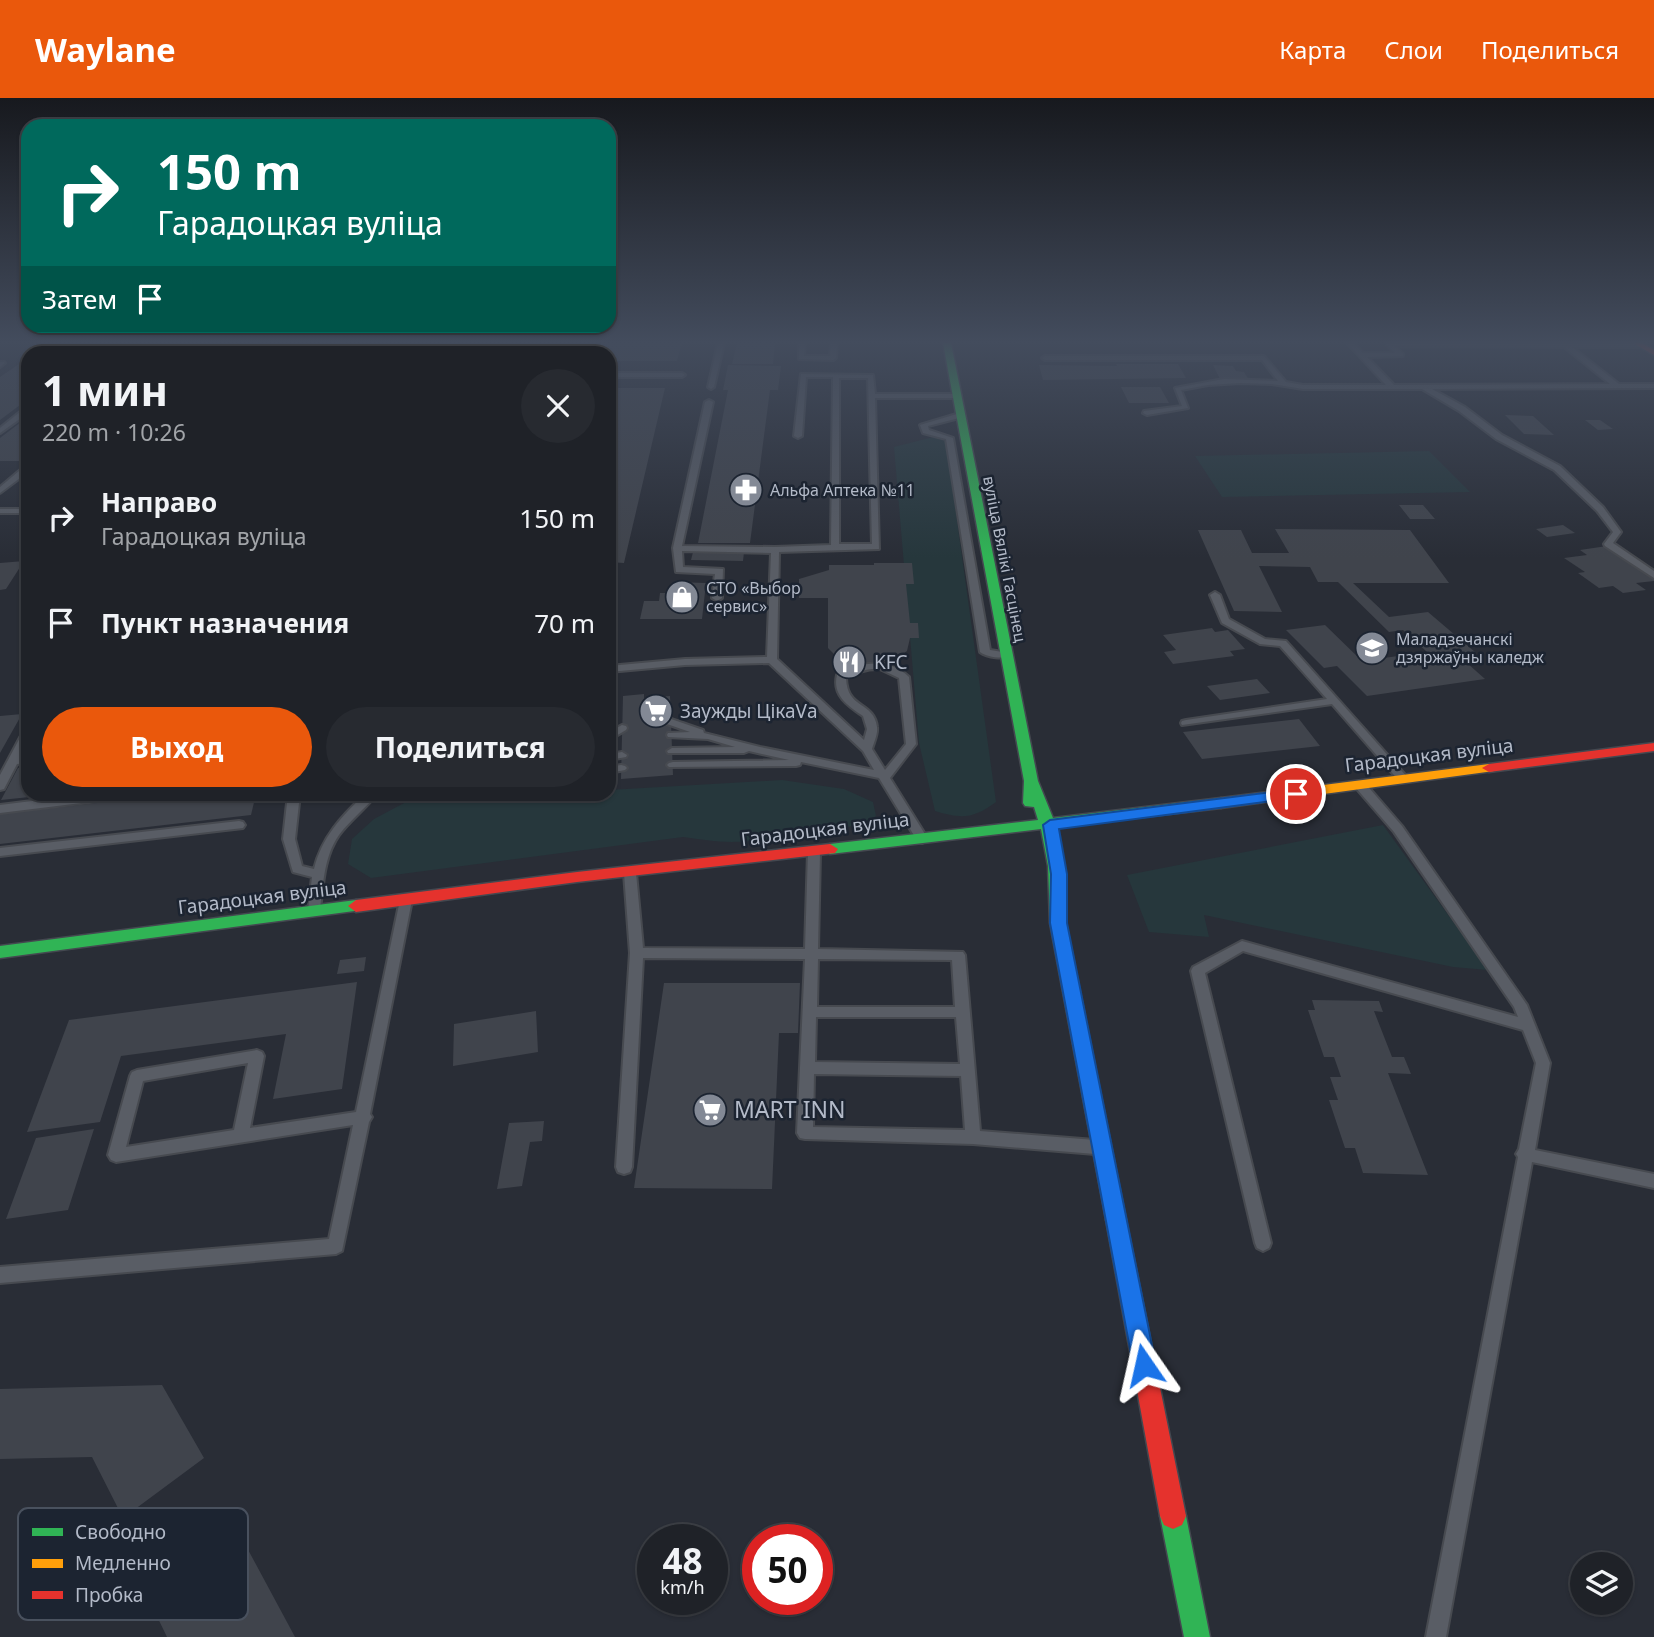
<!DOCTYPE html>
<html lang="ru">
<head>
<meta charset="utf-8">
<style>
  body { margin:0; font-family:"Noto Sans",sans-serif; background:#272a30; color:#f1f3f6; height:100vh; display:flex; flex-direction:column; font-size:26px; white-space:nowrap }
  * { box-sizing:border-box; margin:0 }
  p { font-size:23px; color:#a1a4a8 }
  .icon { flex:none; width:38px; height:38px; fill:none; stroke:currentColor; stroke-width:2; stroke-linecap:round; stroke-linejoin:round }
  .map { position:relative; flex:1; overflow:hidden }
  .details { position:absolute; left:21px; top:248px; width:595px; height:455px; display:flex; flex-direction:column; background:#1f2228; border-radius:21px; box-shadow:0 2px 5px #0004,0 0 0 2px #3c3f45 }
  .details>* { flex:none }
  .guide { position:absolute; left:21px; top:21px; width:595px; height:214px; border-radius:21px; box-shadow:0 2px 5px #0004,0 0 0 2px #3c3f45; background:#00695c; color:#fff; overflow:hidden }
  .controls { position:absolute; left:1570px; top:1454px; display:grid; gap:14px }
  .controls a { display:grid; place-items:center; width:63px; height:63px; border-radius:50%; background:#1f2228; box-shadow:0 2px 5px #0004,0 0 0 2px #3c3f45; font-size:35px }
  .speed { position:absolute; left:637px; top:1426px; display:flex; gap:14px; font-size:35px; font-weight:700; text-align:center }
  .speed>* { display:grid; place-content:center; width:91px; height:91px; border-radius:50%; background:#1f2228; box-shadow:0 2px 5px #0004,0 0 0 2px #3c3f45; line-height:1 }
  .speed small { font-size:18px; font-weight:400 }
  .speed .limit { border:10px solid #d22; background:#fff; color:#111 }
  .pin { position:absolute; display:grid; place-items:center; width:60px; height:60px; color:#fff; margin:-30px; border:4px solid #fff; border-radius:50%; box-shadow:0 2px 7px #0007 }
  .me { position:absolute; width:77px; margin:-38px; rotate:349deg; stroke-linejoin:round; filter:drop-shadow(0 0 5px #0008) }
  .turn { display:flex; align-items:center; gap:24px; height:147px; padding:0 21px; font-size:32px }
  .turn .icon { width:91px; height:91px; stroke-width:2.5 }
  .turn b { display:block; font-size:49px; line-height:60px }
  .then { display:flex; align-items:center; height:66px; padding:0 21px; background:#0003; gap:14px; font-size:26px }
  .round { display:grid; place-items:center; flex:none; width:74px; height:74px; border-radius:37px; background:#272a30 }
  .summary { display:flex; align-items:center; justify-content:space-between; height:119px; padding:0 21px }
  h1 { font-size:42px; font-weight:700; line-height:52px }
  .primary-button { display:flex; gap:14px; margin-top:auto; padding:14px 21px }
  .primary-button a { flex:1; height:80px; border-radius:42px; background:#ea580c; color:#fff; font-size:28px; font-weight:700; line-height:80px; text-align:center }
  .primary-button a+a { background:#272a30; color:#f1f3f6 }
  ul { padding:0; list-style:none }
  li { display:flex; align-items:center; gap:21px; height:105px; padding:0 21px }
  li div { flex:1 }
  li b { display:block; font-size:26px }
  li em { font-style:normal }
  header { display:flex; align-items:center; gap:42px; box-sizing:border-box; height:98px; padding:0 35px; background:#ea580c; color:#fff }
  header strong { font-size:33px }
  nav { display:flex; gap:38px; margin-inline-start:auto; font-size:24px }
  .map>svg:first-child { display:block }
  .green { fill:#26373c }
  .building { fill:#40444c }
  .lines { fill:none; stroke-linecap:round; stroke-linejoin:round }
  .lane-casing { stroke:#474a50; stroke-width:4 }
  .fast-casing { stroke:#444850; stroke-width:3 }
  .slow-casing { stroke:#444850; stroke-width:3 }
  .jam-casing { stroke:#444850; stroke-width:3 }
  .lane { fill:#595d65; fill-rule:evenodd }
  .fast { fill:#30b455; fill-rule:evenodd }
  .slow { fill:#ff9f0a; fill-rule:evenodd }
  .jam { fill:#e5322d; fill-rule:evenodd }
  .route { fill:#1a73e8; stroke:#114b97; stroke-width:2 }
  .labels { text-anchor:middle; stroke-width:5; stroke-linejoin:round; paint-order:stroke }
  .far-poi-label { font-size:16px; fill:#b3bac8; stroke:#1c2431; text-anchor:start }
  .far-street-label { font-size:16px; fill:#b3bac8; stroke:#1c2431 }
  .poi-label { font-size:19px; fill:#b3bac8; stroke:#1c2431; text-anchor:start }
  .street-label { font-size:19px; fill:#b3bac8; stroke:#1c2431 }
  .near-poi-label { font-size:23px; fill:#b3bac8; stroke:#1c2431; text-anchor:start }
  .key { fill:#1c2431; stroke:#49515e; stroke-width:2 }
  .key-label { font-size:19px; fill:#b3bac8 }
</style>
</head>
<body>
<header>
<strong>Waylane</strong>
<nav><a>Карта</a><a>Слои</a><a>Поделиться</a></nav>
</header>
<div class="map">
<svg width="1654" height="1539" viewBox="0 0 1654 1539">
  <rect width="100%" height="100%" fill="#292d36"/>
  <path class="green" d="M 945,336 L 996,704 C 973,721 962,721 935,713 L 919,645 L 894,349 Z
    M 1429,353 L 1470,394 L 1222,399 L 1195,358 Z
    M 782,682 L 844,691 L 873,704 L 876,718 C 851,735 764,744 732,744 C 716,744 699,741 683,739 L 371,780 L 348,766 L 352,741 L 374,721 L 406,704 L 534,697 L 609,696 L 609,692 Z
    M 1383,727 L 1488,872 L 1453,869 L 1204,817 L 1209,839 L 1149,834 L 1127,777 Z"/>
  <path class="building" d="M 40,245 L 113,245 L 106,250 L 33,250 Z
    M 249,245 L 305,245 L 295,256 L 238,256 Z
    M 390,245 L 682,245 L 677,263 L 609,263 L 609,256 L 381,256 Z
    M 737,245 L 775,245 L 773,266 L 732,266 Z
    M 19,266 L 28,266 L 28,301 L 0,322 L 0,279 Z
    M 1116,266 L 1178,266 L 1186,280 L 1043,282 L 1039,267 L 1117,268 Z
    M 728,267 L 781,268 L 778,292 L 770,292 L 750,445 L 698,445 L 728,292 L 723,292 Z
    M 1213,267 L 1233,268 L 1236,273 L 1244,274 L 1249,282 L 1220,281 Z
    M 1121,289 L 1160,289 L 1169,305 L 1129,305 Z
    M 609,290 L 665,290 L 624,465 L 609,464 Z
    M 1505,317 L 1533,318 L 1554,337 L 1524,336 Z
    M 1585,322 L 1600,322 L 1613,331 L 1598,332 Z
    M 21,324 L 28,324 L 28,360 L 24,363 L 0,363 L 0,340 Z
    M 1399,407 L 1423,407 L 1435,421 L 1410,421 Z
    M 1563,427 L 1575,435 L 1547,439 L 1536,431 Z
    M 1275,431 L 1410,432 L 1449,485 L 1353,485 L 1389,519 L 1428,514 L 1475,554 L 1458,557 L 1485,581 L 1367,598 L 1337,568 L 1324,570 L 1286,532 L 1325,527 L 1362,563 L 1427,554 L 1403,532 L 1389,534 L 1338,484 L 1318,484 L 1310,469 L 1259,468 L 1282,514 L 1234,513 L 1198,432 L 1241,432 L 1252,455 L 1289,455 Z
    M 1607,448 L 1654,481 L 1654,483 L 1636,485 L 1646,492 L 1623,495 L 1613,488 L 1599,490 L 1578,475 L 1585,474 L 1564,460 L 1587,457 L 1580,452 Z
    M 693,454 L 744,454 L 743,463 L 691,462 Z
    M 24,463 L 6,491 L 0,492 L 0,465 Z
    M 874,465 L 912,465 L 914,486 L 906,486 L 910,525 L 918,525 L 919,540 L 910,540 L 907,553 L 899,559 L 874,566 L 859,565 L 835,557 L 828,550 L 828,500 L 799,500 L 799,481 L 829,472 L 829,467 L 874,467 Z
    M 676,484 L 706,485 L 702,521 L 640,521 L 644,503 L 659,503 L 660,495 L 675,495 Z
    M 1212,530 L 1215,534 L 1228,532 L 1245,551 L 1230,553 L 1234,558 L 1173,566 L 1164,554 L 1176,552 L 1163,537 Z
    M 1257,581 L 1270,595 L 1220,602 L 1207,588 Z
    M 644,596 L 644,600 L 670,598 L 673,677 L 621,681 L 623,598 Z
    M 22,616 L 0,655 L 0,618 Z
    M 1299,621 L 1320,648 L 1202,661 L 1183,634 Z
    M 28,669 L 28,696 L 39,698 L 1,702 L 18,670 Z
    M 176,696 L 256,696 L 251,717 L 0,746 L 0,716 Z
    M 366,859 L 364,873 L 337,876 L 340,862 Z
    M 357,884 L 342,991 L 273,1001 L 286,936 L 121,958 L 100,1024 L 27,1034 L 69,922 Z
    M 664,885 L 800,885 L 798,935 L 779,935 L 772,1091 L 634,1090 Z
    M 1312,902 L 1379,903 L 1383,914 L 1374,913 L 1392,959 L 1404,959 L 1411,976 L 1388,975 L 1428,1077 L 1363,1075 L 1355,1050 L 1345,1050 L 1329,1002 L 1338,1002 L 1330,979 L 1341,979 L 1334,959 L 1324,959 L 1308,912 L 1315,912 Z
    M 536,913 L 538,954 L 453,968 L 454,926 Z
    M 544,1023 L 542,1043 L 530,1044 L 522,1088 L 497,1091 L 509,1025 Z
    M 94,1031 L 68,1112 L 6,1121 L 36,1040 Z
    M 162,1287 L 204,1360 L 123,1420 L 92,1359 L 0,1361 L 0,1291 Z
    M 239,1435 L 295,1539 L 167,1539 L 150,1504 Z"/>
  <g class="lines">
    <defs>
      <path id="lane" d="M 337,245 L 343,245 L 334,256 L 327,256 Z
        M 718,245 L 724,245 L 714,289 L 711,291 L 708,289 Z
        M 799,245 L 805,245 L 804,258 L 830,258 L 831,245 L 837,245 L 836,260 L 833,262 L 799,261 Z
        M 1347,245 L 1353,245 L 1363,255 L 1395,255 L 1387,247 L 1387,245 L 1644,246 L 1645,247 L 1642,249 L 1572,249 L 1619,286 L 1654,286 L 1654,290 L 1432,291 L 1465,309 L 1502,337 L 1560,368 L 1603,409 L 1621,434 L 1613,445 L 1654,473 L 1654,480 L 1605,448 L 1604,446 L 1613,434 L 1597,413 L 1554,372 L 1496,341 L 1459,313 L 1422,291 L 1303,291 L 1272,286 L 1240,285 L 1208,287 L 1181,292 L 1188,310 L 1147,317 L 1143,315 L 1144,313 L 1182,308 L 1175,290 L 1224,281 L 1278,283 L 1262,262 L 1045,262 L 1042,260 L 1045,258 L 1264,258 L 1286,284 L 1303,287 L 1386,287 ZM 1395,248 L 1564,249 L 1610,286 L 1394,287 L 1367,259 L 1403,258 L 1403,256 Z
        M 30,251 L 119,251 L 122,253 L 120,256 L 28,254 L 28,252 Z
        M 0,264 L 4,264 L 5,265 L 0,269 Z
        M 609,275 L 682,275 L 685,277 L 682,279 L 609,279 Z
        M 801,276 L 873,277 L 875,296 L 958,296 L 961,298 L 958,300 L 875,300 L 879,451 L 779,454 L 777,561 L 864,642 L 867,631 L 863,618 C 848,608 832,597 837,577 C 861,564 888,559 909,579 L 916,646 L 890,680 L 928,741 L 922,745 L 918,744 L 879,680 L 801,664 L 800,667 L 796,668 L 669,669 L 667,667 L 669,665 L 673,664 L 789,662 L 749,653 L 744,655 L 668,655 L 667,653 L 672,650 L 735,649 L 708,641 L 668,639 L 667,637 L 668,635 L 690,634 L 667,626 L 666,624 L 671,621 L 703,632 L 704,635 L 760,649 L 874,672 L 863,653 L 769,565 L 685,567 L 609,574 L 609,568 L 685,561 L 767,559 L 771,455 L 682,453 L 683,469 L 723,471 L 722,500 L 717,503 L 712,500 L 715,476 L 676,474 L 673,450 L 705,304 L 709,302 L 713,304 L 682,448 L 775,449 L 831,447 L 833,279 L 806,279 L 802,338 L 798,340 L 794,338 ZM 839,280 L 868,280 L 872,446 L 839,446 ZM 880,571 L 899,580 L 906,646 L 885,672 L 872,651 C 874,644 878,636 877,629 C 874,603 847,612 846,580 C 857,574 867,570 880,571 Z
        M 25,310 L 28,310 L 28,315 L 0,335 L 0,330 Z
        M 960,315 L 964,317 L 963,319 L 928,328 L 929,332 L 953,340 L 990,552 L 1009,555 L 1011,557 C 1004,562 987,559 980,554 L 946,341 L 923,335 L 920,327 Z
        M 25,368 L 28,368 L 28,374 L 0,395 L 0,389 Z
        M 0,411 L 28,411 L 28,415 L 0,415 Z
        M 1215,494 L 1220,497 L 1229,521 L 1265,541 L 1286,543 L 1408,680 L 1410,682 L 1408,684 L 1400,684 L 1332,606 L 1182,627 L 1181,625 L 1182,623 L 1186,622 L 1327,601 L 1280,548 L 1260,546 L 1222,525 L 1210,497 Z
        M 622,627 L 626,628 L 627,630 L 626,632 L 609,642 L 609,634 Z
        M 28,631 L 28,644 L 20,659 L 28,659 L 28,665 L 17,666 L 4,691 L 0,692 L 0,677 L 23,634 Z
        M 622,654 L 627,657 L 626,659 L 609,662 L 609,656 Z
        M 621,667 L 625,668 L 627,670 L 625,672 L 609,675 L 609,669 Z
        M 1360,683 L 1364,684 L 1402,728 L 1527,907 L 1550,965 L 1535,1052 L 1654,1076 L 1654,1090 L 1532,1064 L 1446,1539 L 1426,1539 L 1518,1059 L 1516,1056 L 1519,1051 L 1536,965 L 1523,932 L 1243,853 L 1205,875 L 1271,1145 L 1269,1150 L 1263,1153 L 1257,1150 L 1255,1145 L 1191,873 L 1193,869 L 1242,843 L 1518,919 L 1514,909 L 1394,734 L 1356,690 L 1354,687 Z
        M 88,696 L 127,696 L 122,700 L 0,715 L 0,707 Z
        M 288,696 L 300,696 L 295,741 L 302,768 L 314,771 C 322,739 341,719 365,696 L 377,696 C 365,711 350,722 339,737 C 324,758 323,787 320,812 L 314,817 L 308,812 L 312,779 L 293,774 L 283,741 Z
        M 239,723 L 243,724 L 245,727 L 243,730 L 0,758 L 0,750 Z
        M 814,750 L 820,754 L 818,851 L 963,854 L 965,857 L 980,1033 L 1095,1042 L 1100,1044 L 1103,1049 L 1100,1054 L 1095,1056 L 973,1046 L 805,1041 L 800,1040 L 797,1035 L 805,861 L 643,860 L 632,1069 L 630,1074 L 624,1076 L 618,1074 L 616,1069 L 630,855 L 624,775 L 630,771 L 636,775 L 643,850 L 805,851 L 808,754 ZM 818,861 L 952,862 L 955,909 L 817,909 ZM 816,919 L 956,919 L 960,966 L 815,964 ZM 814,976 L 961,978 L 965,1032 L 813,1029 Z
        M 406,798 L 412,802 L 370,1016 L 372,1019 L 369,1024 L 342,1153 L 336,1156 L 0,1185 L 0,1169 L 329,1141 L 353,1027 L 116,1064 L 111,1062 L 108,1057 L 130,978 L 132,974 L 137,972 L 257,952 L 262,954 L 264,958 L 250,1030 L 356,1014 L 400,802 ZM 248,965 L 234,1032 L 126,1049 L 143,983 Z"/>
      <path id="fast" d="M 943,245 L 951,245 L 1038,683 L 1053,720 L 1221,700 L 1228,705 L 1221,710 L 1056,729 L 1064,768 L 1066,825 L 1126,1122 L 1123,1129 L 1116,1131 L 1109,1129 L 1106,1122 L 1050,825 L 1048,768 L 1041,731 L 830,756 L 822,751 L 830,746 L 1038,722 L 1034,709 L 1025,708 L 1023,705 L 1024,683 Z
        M 356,802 L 362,804 L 364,808 L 362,812 L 0,860 L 0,848 Z
        M 1173,1405 L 1182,1409 L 1186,1418 L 1210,1539 L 1184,1539 L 1160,1418 L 1164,1409 Z"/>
      <path id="slow" d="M 1489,666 L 1494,667 L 1496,670 L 1494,673 L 1221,710 L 1214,705 L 1221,700 Z"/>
      <path id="jam" d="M 1633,245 L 1642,245 L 1654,252 L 1654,257 Z
        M 1654,645 L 1654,653 L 1489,674 L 1482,670 L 1489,666 Z
        M 830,746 L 838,751 L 835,755 L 577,784 L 356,814 L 348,808 L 356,802 L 577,774 Z
        M 1116,1113 L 1123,1115 L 1126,1122 L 1186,1418 L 1182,1427 L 1173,1431 L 1164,1427 L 1160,1418 L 1106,1122 L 1109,1115 Z"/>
    </defs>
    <use href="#lane" class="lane-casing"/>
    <use href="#fast" class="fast-casing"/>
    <use href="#slow" class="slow-casing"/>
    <use href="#jam" class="jam-casing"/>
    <use href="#lane" class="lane"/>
    <use href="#fast" class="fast"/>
    <use href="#slow" class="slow"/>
    <use href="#jam" class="jam"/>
  </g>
  <linearGradient id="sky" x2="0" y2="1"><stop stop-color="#17191e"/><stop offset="0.53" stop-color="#434c5d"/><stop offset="1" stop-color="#434c5d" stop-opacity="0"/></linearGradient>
  <rect width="1654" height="460" fill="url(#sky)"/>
  <path class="route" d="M 1296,691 L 1304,696 L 1302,699 L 1059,731 L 1067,776 L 1067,825 L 1156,1267 L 1153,1276 L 1144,1279 L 1136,1276 L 1133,1267 L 1050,825 L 1051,776 L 1043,727 L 1050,722 Z"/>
  <defs>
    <symbol id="pharmacy-disc" viewBox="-11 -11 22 22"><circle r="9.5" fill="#838995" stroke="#1c2431"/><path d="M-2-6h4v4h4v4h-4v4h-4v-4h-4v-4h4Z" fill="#fff"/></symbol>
    <symbol id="shop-disc" viewBox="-11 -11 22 22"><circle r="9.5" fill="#838995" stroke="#1c2431"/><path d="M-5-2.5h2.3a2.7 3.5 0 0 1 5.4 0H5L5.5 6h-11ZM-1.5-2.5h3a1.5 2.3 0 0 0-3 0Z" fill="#fff"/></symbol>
    <symbol id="university-disc" viewBox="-11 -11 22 22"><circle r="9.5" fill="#838995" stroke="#1c2431"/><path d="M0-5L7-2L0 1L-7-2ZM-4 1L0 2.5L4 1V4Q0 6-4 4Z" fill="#fff"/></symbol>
    <symbol id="restaurant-disc" viewBox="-11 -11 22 22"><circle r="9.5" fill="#838995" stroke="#1c2431"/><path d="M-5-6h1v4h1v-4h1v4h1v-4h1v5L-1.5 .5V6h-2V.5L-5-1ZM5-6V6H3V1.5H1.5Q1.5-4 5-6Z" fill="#fff"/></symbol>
    <symbol id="supermarket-disc" viewBox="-11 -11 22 22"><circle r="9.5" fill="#838995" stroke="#1c2431"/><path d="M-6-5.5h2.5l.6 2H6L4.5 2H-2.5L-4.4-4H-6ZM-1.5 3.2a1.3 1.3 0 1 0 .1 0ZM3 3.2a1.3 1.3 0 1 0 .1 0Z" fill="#fff"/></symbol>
  </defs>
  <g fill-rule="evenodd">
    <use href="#pharmacy-disc" x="727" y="373" width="38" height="38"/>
    <use href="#shop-disc" x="663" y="480" width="38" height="38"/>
    <use href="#university-disc" x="1353" y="531" width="38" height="38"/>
    <use href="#restaurant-disc" x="830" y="545" width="38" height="38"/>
    <use href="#supermarket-disc" x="637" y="594" width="38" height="38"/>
    <use href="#supermarket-disc" x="691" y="993" width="38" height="38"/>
  </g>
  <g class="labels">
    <g class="far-poi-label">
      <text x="770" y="398">Альфа Аптека №11</text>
      <text x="706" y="496">СТО «Выбор<tspan x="706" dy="18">сервис»</tspan></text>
      <text x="1396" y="547">Маладзечанскі<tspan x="1396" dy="18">дзяржаўны каледж</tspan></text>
    </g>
    <g class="far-street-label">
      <text transform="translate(1005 461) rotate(79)" y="6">вуліца Вялікі Гасцінец</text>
    </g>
    <g class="poi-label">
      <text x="874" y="571">KFC</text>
      <text x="680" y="620">Заужды ЦікаVа</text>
    </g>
    <g class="street-label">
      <text transform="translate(1429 657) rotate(-7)" y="7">Гарадоцкая вуліца</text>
      <text transform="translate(825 731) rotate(-7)" y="7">Гарадоцкая вуліца</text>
      <text transform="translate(262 799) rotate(-7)" y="7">Гарадоцкая вуліца</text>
    </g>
    <g class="near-poi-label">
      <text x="734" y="1020">MART INN</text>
    </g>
  </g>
  <rect x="18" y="1410" width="230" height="112" rx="10" class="key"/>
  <rect x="32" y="1430" width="31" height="8" fill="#30b455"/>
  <rect x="32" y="1461" width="31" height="9" fill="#ff9f0a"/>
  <rect x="32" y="1493" width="31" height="8" fill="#e5322d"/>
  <g class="key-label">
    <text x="75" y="1441">Свободно</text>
    <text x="75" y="1472">Медленно</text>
    <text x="75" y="1504">Пробка</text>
  </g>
</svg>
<div class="controls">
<a><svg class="icon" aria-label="layers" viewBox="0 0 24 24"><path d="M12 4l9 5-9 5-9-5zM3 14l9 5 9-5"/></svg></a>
</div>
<div class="speed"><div>48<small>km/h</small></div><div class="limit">50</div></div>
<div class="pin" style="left:1296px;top:696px;background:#d93025"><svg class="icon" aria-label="arrive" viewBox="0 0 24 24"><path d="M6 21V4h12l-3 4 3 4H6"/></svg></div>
<svg class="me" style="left:1144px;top:1267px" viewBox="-20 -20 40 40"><path d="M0-17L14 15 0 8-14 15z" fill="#1a73e8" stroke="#fff" stroke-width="4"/></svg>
<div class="guide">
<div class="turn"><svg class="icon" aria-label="right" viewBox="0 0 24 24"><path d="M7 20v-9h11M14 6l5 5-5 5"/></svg><div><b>150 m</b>Гарадоцкая вуліца</div></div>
<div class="then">Затем<svg class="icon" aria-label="arrive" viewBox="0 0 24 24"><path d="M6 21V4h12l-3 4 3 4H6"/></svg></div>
</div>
<section class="details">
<div class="summary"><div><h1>1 мин</h1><p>220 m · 10:26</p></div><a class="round"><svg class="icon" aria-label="close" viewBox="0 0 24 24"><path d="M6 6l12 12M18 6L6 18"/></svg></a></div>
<ul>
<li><svg class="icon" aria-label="right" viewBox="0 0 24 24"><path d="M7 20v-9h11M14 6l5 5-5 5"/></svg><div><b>Направо</b><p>Гарадоцкая вуліца</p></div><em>150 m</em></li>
<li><svg class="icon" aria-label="arrive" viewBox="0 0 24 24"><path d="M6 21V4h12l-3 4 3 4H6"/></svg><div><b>Пункт назначения</b></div><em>70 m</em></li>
</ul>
<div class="primary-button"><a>Выход</a><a>Поделиться</a></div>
</section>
</div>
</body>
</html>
